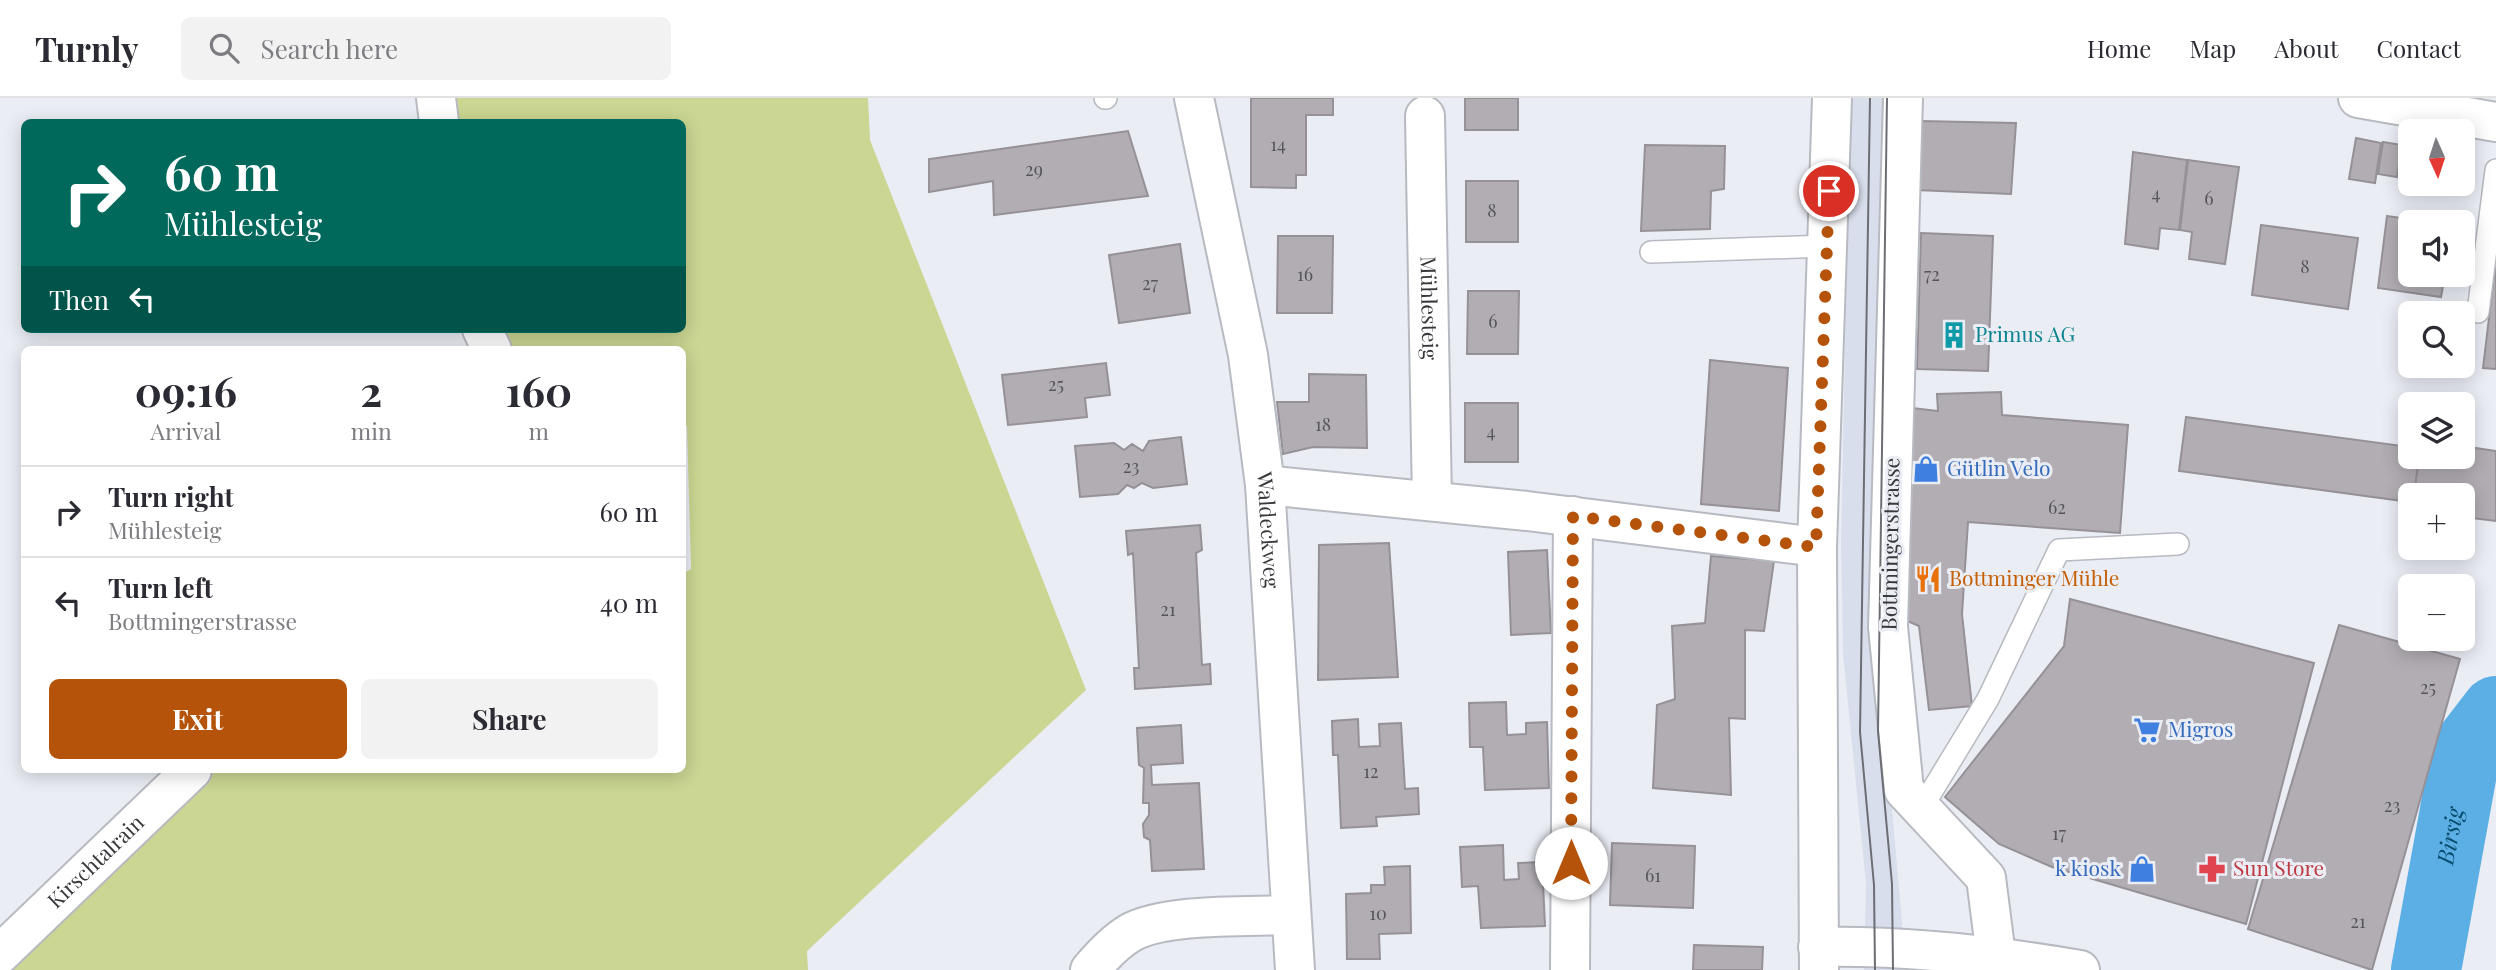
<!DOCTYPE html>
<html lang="en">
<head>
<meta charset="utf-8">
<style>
  body { margin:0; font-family:"Playfair Display",serif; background:#f2f2f3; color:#2b2b33; height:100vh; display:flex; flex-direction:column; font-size:26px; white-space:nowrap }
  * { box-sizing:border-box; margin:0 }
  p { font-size:23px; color:#7c7c81 }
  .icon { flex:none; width:38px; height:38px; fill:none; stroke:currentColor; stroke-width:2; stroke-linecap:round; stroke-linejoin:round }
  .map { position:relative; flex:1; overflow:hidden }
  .details { position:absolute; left:21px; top:248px; width:665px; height:427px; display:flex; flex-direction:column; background:#fff; border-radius:10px; box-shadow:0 4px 18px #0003 }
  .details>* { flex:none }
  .banner { position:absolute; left:21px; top:21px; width:665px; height:214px; border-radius:10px; box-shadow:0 4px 18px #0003; background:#00695c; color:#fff; overflow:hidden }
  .needle { width:46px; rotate:177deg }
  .fabs { position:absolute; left:2398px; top:21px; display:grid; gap:14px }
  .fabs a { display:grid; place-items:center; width:77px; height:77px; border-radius:10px; background:#fff; box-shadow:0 4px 18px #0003; font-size:35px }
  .pin { position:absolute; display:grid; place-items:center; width:60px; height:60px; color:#fff; margin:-30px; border:4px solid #fff; border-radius:50%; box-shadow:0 2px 7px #0007 }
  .me { position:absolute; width:77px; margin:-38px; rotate:0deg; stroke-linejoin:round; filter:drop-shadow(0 0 5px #0008) }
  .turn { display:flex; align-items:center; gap:24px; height:147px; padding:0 28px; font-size:32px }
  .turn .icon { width:91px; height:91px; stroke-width:2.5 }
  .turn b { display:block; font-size:49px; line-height:60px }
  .then { display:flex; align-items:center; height:66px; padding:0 28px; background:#0003; gap:14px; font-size:26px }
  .eta { display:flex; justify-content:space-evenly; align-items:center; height:119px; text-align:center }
  .eta b { font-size:42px; font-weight:700; line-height:49px }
  .action { display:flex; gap:14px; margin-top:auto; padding:14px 28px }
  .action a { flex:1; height:80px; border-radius:10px; background:#b45309; color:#fff; font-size:28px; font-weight:700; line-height:80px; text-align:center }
  .action a+a { background:#f2f2f3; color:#2b2b33 }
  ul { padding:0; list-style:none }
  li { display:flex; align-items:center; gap:21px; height:91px; padding:0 28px; border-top:2px solid #e1e1e2 }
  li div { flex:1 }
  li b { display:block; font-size:26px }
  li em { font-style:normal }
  header { display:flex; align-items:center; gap:42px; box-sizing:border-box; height:98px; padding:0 35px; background:#fff; border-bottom:2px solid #e1e1e2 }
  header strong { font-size:33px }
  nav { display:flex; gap:38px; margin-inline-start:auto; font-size:24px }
  .search { width:490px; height:63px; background:#f2f2f3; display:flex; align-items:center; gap:18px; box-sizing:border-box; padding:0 24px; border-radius:10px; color:#7c7c81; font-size:26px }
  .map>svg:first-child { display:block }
  .built { fill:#d9deec }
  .green { fill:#cad692 }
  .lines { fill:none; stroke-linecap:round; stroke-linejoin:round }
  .river { stroke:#5cafe4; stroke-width:70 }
  .building { fill:#b1adb3; stroke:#959197; stroke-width:2 }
  .lane-casing { stroke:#b8bac1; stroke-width:24 }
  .street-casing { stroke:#b8bac1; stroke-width:42 }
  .secondary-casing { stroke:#b8bac1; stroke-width:42 }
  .lane { stroke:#fff; stroke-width:21 }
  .street { stroke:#fff; stroke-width:38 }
  .secondary { stroke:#fff; stroke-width:38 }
  .tram { stroke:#6d6e73; stroke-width:2 }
  .route { stroke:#b45309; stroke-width:12; stroke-dasharray:0 21.6 }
  .labels { text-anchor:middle; stroke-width:6; stroke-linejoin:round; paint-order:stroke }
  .number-label { font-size:18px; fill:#565559 }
  .street-label { font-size:21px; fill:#37383b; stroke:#ebedf5 }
  .culture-label { font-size:21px; fill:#0d838f; stroke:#ebedf5; text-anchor:start }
  .shop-label { font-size:21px; fill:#366cbe; stroke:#ebedf5; text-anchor:start }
  .food-label { font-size:21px; fill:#c56008; stroke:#ebedf5; text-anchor:start }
  .health-label { font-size:21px; fill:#be3a42; stroke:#ebedf5; text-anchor:start }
  .water-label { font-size:23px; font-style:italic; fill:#094d70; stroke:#ebedf5 }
</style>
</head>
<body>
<header>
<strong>Turnly</strong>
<div class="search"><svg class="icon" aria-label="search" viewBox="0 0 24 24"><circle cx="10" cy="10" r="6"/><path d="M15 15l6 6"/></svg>Search here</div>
<nav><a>Home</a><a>Map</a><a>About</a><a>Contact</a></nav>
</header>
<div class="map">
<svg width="2496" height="872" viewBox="0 0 2496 872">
  <rect width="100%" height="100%" fill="#ebedf5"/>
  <path class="built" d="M 1850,0 L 1907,0 L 1885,632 L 1902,823 L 1902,872 L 1864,872 L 1866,786 L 1843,556 L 1841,445 Z"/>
  <path class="green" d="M 434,0 L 868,0 L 870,42 L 1086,592 L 807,853 L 808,872 L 10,872 L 207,672 L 682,672 L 682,476 L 691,471 L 687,328 L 682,327 L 682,252 L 513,252 L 502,231 L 682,231 L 682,24 L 438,24 Z"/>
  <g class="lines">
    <path class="river" id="s1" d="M 2426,872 L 2466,652 L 2496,613"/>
  </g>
  <path class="building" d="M 1251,0 L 1333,0 L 1333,17 L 1306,17 L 1306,77 L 1296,77 L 1296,90 L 1251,89 Z
    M 1465,0 L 1518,0 L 1518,32 L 1465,32 Z
    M 1920,23 L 2016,25 L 2011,96 L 1916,92 Z
    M 1128,33 L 1148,98 L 994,117 L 993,83 L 929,94 L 929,61 Z
    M 2356,40 L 2381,45 L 2375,85 L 2349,81 Z
    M 2383,44 L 2402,47 L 2397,79 L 2378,76 Z
    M 1645,47 L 1725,48 L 1724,91 L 1711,93 L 1710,131 L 1641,133 Z
    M 2133,54 L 2187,62 L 2179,132 L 2160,130 L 2158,151 L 2125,146 Z
    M 2188,62 L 2239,69 L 2225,166 L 2189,161 L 2192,134 L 2180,132 Z
    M 1466,83 L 1518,83 L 1518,144 L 1466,144 Z
    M 2387,118 L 2429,124 L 2410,124 L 2410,177 L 2445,177 L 2441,199 L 2378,190 Z
    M 2261,127 L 2358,140 L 2348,211 L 2252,197 Z
    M 1921,135 L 1993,138 L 1988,273 L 1917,271 Z
    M 1278,138 L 1333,138 L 1332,215 L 1277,215 Z
    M 1180,146 L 1190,215 L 1119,225 L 1109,157 Z
    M 2496,161 L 2496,271 L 2483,270 Z
    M 1468,193 L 1519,193 L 1518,256 L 1467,256 Z
    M 1710,262 L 1788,270 L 1779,413 L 1701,406 Z
    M 1106,265 L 1110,297 L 1085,300 L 1087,319 L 1008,327 L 1002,277 Z
    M 1309,276 L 1366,277 L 1367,350 L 1313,349 L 1283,356 L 1277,304 L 1309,304 Z
    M 2001,294 L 2002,317 L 2128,327 L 2120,435 L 1968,424 L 1962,516 L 1972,608 L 1929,612 L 1919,528 L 1896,518 L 1913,310 L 1938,313 L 1937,296 Z
    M 1465,305 L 1518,305 L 1518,364 L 1465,364 Z
    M 2186,319 L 2410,349 L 2410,359 L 2419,359 L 2414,397 L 2410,397 L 2410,404 L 2179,373 Z
    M 1181,339 L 1187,386 L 1153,390 L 1142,385 L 1134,390 L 1127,387 L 1118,396 L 1080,399 L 1075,348 L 1114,345 L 1124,352 L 1132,346 L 1143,353 L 1149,343 Z
    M 2462,348 L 2496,353 L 2496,423 L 2464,419 L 2462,426 L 2462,397 L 2414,397 L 2419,359 L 2462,359 Z
    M 1200,427 L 1202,452 L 1196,455 L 1202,567 L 1210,566 L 1211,586 L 1135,591 L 1134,570 L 1139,570 L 1133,455 L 1128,457 L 1126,433 Z
    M 1389,445 L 1398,579 L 1318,582 L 1319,447 Z
    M 1547,452 L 1551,535 L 1511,537 L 1508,454 Z
    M 1711,458 L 1774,463 L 1764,533 L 1745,532 L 1745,621 L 1729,620 L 1731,697 L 1653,690 L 1657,607 L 1675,601 L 1672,528 L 1705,525 Z
    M 2070,501 L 2314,565 L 2246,826 L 2052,769 L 1999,746 L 1945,699 L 2064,548 Z
    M 2339,527 L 2460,561 L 2372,872 L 2248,831 Z
    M 1506,604 L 1507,637 L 1526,636 L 1526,625 L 1547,624 L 1549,690 L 1485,692 L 1483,649 L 1470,649 L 1469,605 Z
    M 1358,621 L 1359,649 L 1380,648 L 1379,626 L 1401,625 L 1405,691 L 1418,690 L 1419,716 L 1376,719 L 1377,728 L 1341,730 L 1338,657 L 1333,657 L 1332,623 Z
    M 1181,627 L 1183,665 L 1151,667 L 1152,687 L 1199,685 L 1204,771 L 1152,773 L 1150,742 L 1144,739 L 1143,726 L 1149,717 L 1149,705 L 1143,705 L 1144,670 L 1139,667 L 1137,630 Z
    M 1612,745 L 1695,748 L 1693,810 L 1610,807 Z
    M 1503,747 L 1504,782 L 1519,781 L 1518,765 L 1542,764 L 1545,828 L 1481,830 L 1478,788 L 1462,789 L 1460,749 Z
    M 1410,768 L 1411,835 L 1379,836 L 1380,861 L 1347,861 L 1346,796 L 1371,795 L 1371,787 L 1385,787 L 1384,769 Z
    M 1694,847 L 1763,849 L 1762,872 L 1693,872 Z"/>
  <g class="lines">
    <defs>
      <path id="lane" d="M 1105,0 L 1106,0
        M 1651,154 L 1827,148
        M 2478,214 L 2496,72
        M 1921,711 L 1988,601 L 2059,452 L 2178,446"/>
      <g id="street">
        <path d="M 436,0 L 439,24"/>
        <path id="s2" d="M 1194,0 L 1248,257 L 1265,387 L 1295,872"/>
        <path d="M 1903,0 L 1888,529 L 1904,692 L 1986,780 L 1996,858"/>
        <path d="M 2358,0 L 2496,24"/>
        <path id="s3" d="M 1425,18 L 1432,403"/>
        <path d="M 482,231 L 492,252"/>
        <path d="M 1265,387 L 1527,413 L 1817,449"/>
        <path d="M 1818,849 C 1907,847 1993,857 2080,872"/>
        <path id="s4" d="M 0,856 L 192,672"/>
        <path d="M 1090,872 C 1101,859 1115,844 1130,835 C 1165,815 1249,819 1291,817"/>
        <path d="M 1570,872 L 1573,418"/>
      </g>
      <path id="secondary" d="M 1819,872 L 1817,449 L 1832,0"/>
    </defs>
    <use href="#lane" class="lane-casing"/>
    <use href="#street" class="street-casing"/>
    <use href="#secondary" class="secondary-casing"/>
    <use href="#lane" class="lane"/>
    <use href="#street" class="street"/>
    <use href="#secondary" class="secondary"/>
    <path class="tram" d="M 1870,0 L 1860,634 L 1874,787 L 1875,872
      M 1887,0 L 1878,633 L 1892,786 L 1893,872"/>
  </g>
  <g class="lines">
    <path class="route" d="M 1571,765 L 1573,418 L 1816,449 L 1829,93"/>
  </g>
  <defs>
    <symbol id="building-bare" viewBox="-9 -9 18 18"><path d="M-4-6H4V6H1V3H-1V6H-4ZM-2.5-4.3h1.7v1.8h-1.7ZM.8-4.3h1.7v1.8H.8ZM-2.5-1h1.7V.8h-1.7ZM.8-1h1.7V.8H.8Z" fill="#0f9aa8" stroke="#ebedf5" stroke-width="2.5" paint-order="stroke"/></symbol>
    <symbol id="shop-bare" viewBox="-9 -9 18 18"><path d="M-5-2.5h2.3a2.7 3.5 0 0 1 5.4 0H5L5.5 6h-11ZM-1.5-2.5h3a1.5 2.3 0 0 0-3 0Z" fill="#3f7fe0" stroke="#ebedf5" stroke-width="2.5" paint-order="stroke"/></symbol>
    <symbol id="restaurant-bare" viewBox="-9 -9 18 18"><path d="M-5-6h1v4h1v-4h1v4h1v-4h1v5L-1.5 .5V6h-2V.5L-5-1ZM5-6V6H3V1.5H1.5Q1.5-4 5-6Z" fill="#e8710a" stroke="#ebedf5" stroke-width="2.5" paint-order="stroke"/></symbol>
    <symbol id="supermarket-bare" viewBox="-9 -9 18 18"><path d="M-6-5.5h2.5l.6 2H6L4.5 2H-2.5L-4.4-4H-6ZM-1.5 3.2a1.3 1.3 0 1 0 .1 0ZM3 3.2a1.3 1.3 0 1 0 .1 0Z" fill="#3f7fe0" stroke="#ebedf5" stroke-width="2.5" paint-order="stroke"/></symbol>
    <symbol id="pharmacy-bare" viewBox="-9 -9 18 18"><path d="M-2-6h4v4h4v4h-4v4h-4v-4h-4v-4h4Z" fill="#e0444e" stroke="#ebedf5" stroke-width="2.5" paint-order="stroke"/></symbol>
  </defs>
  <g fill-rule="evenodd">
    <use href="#building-bare" x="1935" y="218" width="38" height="38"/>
    <use href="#shop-bare" x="1907" y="352" width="38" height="38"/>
    <use href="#restaurant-bare" x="1909" y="462" width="38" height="38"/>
    <use href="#supermarket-bare" x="2128" y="613" width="38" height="38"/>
    <use href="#shop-bare" x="2123" y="752" width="38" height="38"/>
    <use href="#pharmacy-bare" x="2193" y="752" width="38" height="38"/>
  </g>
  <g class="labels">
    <g class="number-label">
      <text x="1278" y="53">14</text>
      <text x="1034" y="78">29</text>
      <text x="2156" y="102">4</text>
      <text x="2209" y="107">6</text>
      <text x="1492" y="119">8</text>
      <text x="2305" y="175">8</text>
      <text x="1305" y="183">16</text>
      <text x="1932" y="183">72</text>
      <text x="1150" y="192">27</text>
      <text x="1493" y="230">6</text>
      <text x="1056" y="293">25</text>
      <text x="1323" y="333">18</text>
      <text x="1491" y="340">4</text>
      <text x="1131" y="375">23</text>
      <text x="2057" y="416">62</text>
      <text x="1168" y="518">21</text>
      <text x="2428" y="596">25</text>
      <text x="1371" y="680">12</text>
      <text x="2392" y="714">23</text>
      <text x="2059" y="742">17</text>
      <text x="1653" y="784">61</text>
      <text x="1378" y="822">10</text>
      <text x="2358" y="830">21</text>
    </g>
    <g class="street-label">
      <text dy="7" stroke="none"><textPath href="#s3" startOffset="192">Mühlesteig</textPath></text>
      <text dy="7" stroke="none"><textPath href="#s2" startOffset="439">Waldeckweg</textPath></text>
      <text transform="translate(1891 446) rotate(-89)" y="7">Bottmingerstrasse</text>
      <text dy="7" stroke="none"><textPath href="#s4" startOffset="133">Kirschtalrain</textPath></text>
    </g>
    <g class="culture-label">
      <text x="1975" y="244">Primus AG</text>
    </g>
    <g class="shop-label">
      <text x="1947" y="378">Gütlin Velo</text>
      <text x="2168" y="639">Migros</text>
      <text x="2121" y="778" text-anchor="end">k kiosk</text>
    </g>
    <g class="food-label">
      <text x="1949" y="488">Bottminger Mühle</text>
    </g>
    <g class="health-label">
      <text x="2233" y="778">Sun Store</text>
    </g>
    <g class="water-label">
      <text dy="8" stroke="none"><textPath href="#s1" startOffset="136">Birsig</textPath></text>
    </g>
  </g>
</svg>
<div class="fabs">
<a><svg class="needle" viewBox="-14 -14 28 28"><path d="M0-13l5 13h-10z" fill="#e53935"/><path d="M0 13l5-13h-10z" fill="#7c7c81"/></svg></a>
<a><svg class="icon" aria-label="sound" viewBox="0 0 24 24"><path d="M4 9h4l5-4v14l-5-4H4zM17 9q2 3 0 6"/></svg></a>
<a><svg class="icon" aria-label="search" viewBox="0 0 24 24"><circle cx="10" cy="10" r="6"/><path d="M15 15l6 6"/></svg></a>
<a><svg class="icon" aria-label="layers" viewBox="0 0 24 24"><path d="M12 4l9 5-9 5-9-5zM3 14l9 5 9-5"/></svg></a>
<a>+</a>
<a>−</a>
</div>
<div class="pin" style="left:1829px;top:93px;background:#d93025"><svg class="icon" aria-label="arrive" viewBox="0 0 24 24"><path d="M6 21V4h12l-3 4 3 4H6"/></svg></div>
<svg class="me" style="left:1571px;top:765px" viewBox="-20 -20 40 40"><circle r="19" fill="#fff"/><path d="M0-13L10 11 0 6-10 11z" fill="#b45309"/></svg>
<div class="banner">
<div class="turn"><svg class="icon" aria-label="right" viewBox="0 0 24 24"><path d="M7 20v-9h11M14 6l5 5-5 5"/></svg><div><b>60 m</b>Mühlesteig</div></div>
<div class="then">Then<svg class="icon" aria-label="left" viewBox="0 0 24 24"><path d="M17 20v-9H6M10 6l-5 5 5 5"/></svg></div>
</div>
<section class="details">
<div class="eta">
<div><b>09:16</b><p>Arrival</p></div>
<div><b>2</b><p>min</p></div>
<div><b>160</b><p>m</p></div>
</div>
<ul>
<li><svg class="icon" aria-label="right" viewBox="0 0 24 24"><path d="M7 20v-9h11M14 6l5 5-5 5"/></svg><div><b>Turn right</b><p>Mühlesteig</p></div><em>60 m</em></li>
<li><svg class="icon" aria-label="left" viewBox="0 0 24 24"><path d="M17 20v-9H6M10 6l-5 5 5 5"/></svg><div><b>Turn left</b><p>Bottmingerstrasse</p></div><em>40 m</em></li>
</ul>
<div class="action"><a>Exit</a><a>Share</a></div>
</section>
</div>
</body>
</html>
